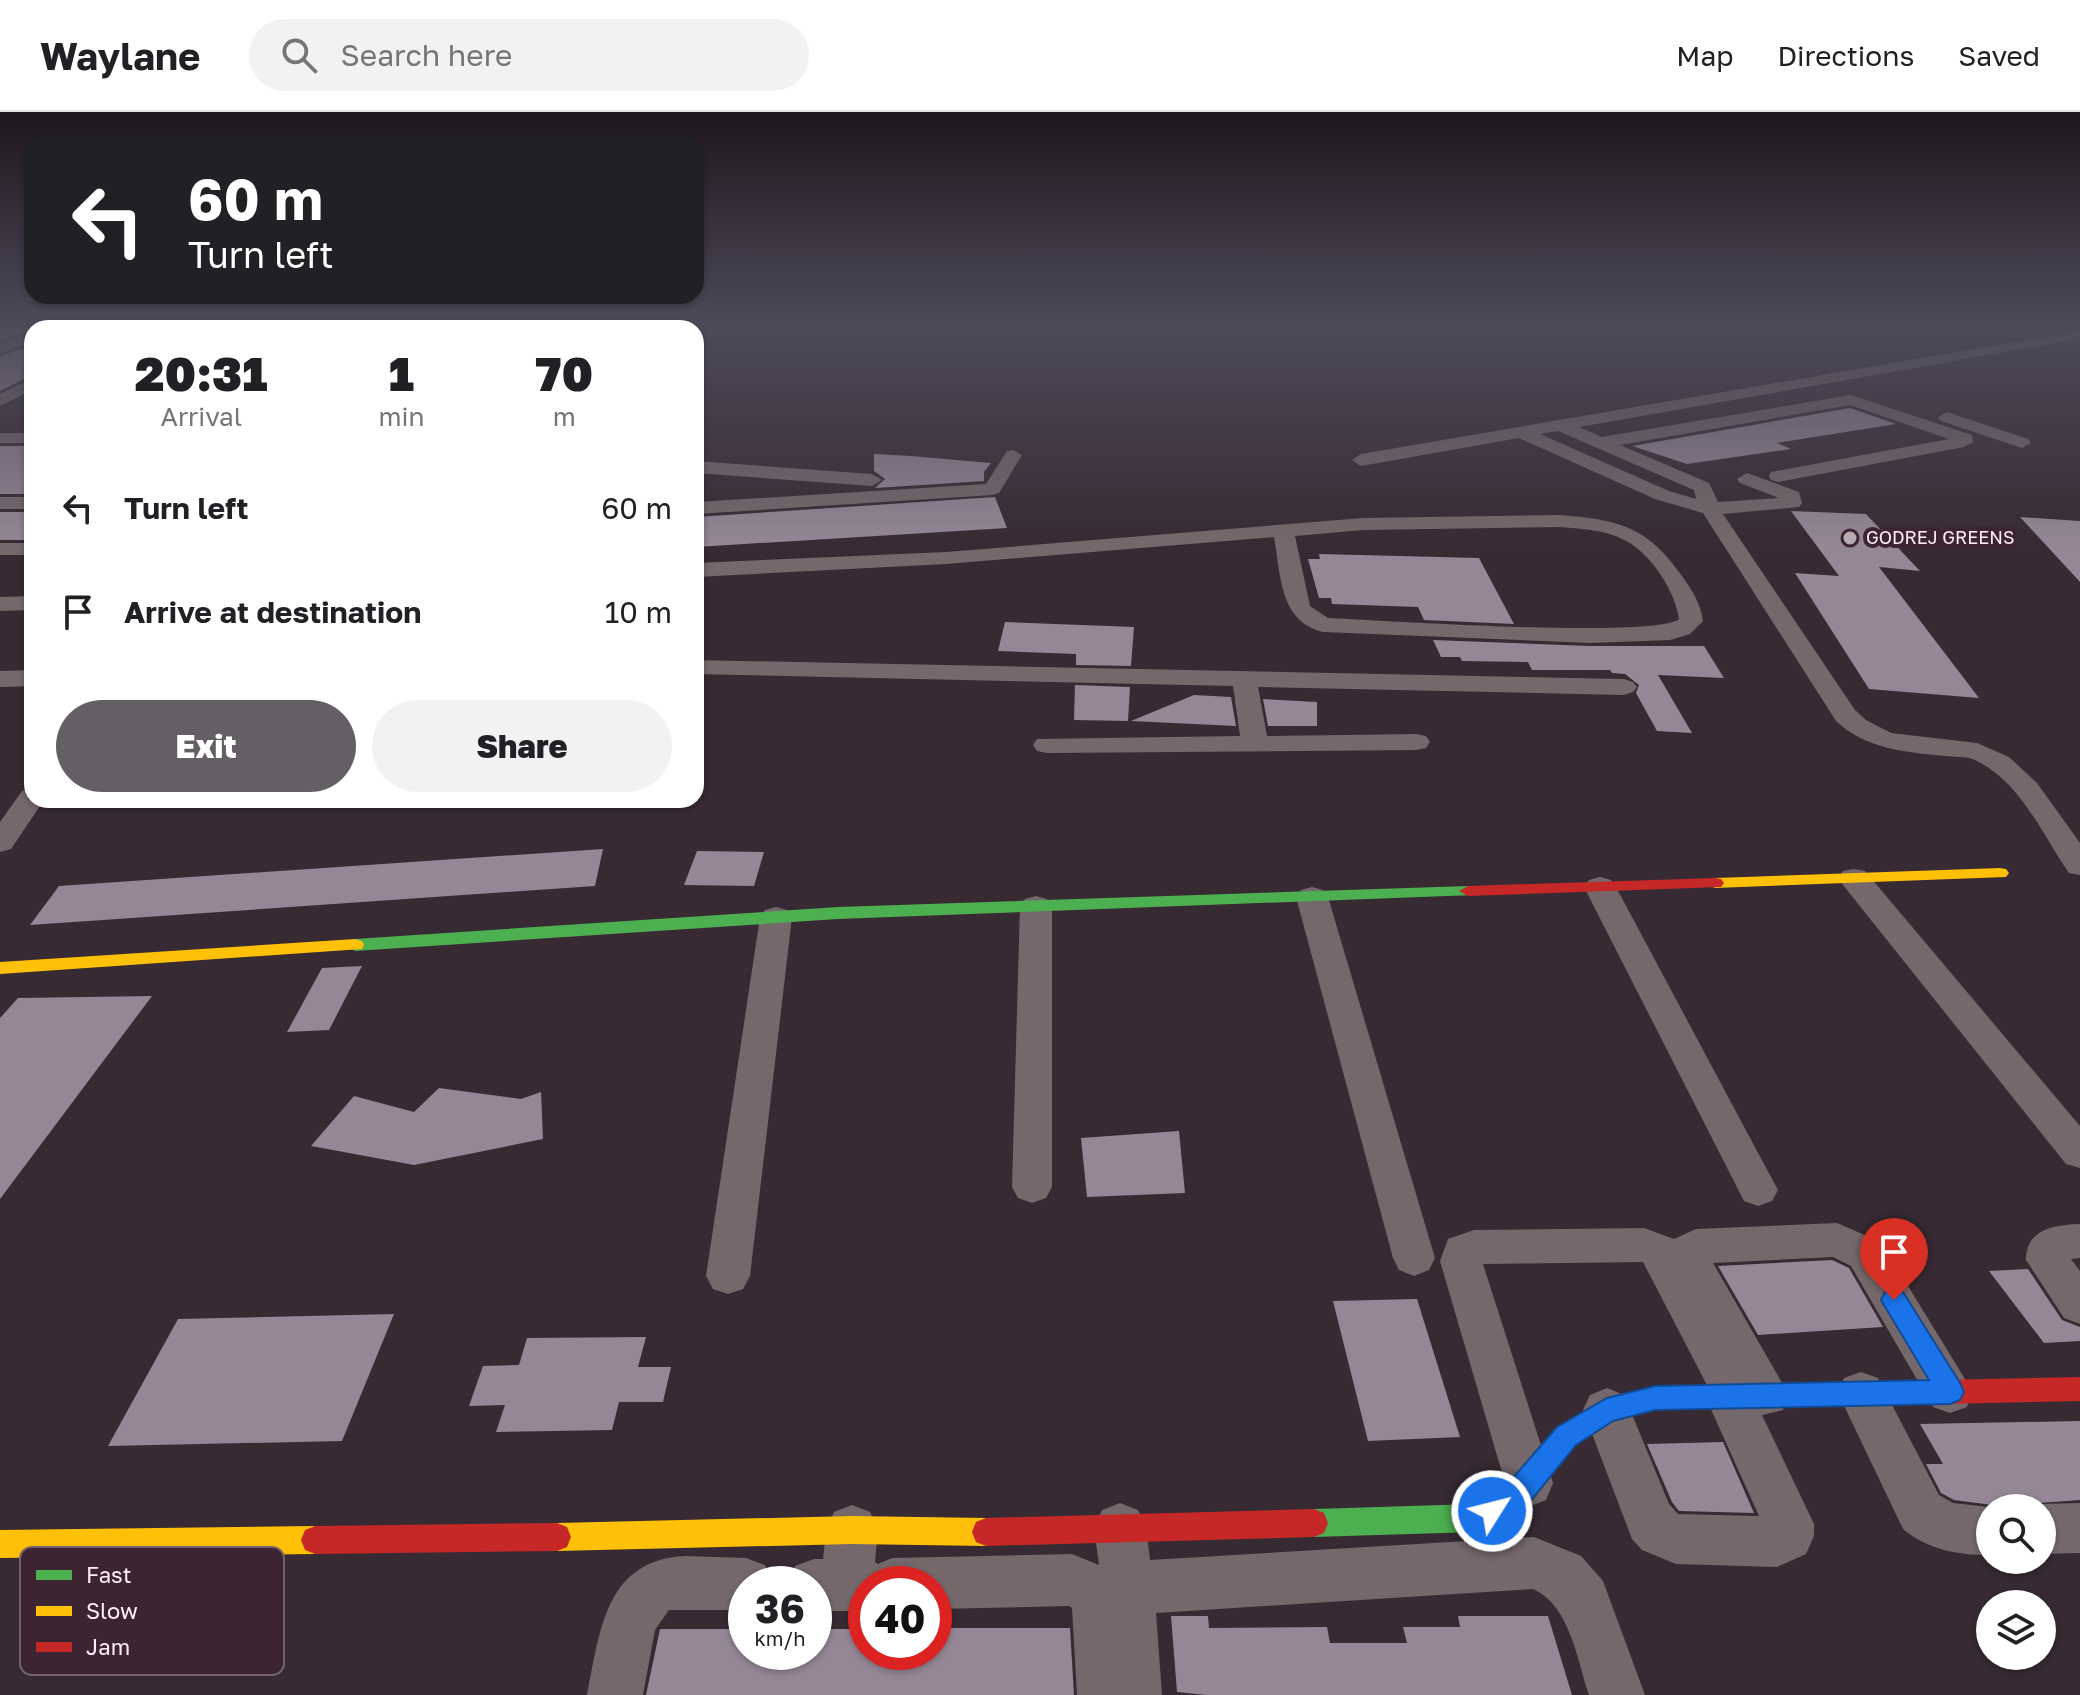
<!DOCTYPE html>
<html lang="en">
<head>
<meta charset="utf-8">
<style>
  body { margin:0; font-family:"Golos Text",sans-serif; background:#f2f2f2; color:#202124; height:100vh; display:flex; flex-direction:column; font-size:30px; white-space:nowrap }
  * { box-sizing:border-box; margin:0 }
  p { font-size:26px; color:#757577 }
  .icon { flex:none; width:44px; height:44px; fill:none; stroke:currentColor; stroke-width:2; stroke-linecap:round; stroke-linejoin:round }
  .map { position:relative; flex:1; overflow:hidden }
  .details { position:absolute; left:24px; top:208px; width:680px; height:488px; display:flex; flex-direction:column; background:#fff; border-radius:24px; box-shadow:0 2px 6px #0004 }
  .details>* { flex:none }
  .banner { position:absolute; left:24px; top:24px; width:680px; height:168px; border-radius:24px; box-shadow:0 2px 6px #0004; background:#202124; color:#fff; overflow:hidden }
  .fabs { position:absolute; left:1976px; top:1382px; display:grid; gap:16px }
  .fabs a { display:grid; place-items:center; width:80px; height:80px; border-radius:50%; background:#fff; box-shadow:0 2px 6px #0004; font-size:40px }
  .speed { position:absolute; left:728px; top:1454px; display:flex; gap:16px; font-size:40px; font-weight:700; text-align:center }
  .speed>* { display:grid; place-content:center; width:104px; height:104px; border-radius:50%; background:#fff; box-shadow:0 2px 6px #0004; line-height:1 }
  .speed small { font-size:20px; font-weight:400 }
  .speed .limit { border:12px solid #d22; background:#fff; color:#111 }
  .pin { position:absolute; display:grid; place-items:center; width:68px; height:68px; color:#fff; margin:-82px -34px; border-radius:50% 50% 50% 0; rotate:-45deg; box-shadow:0 0 8px #0007 }
  .pin .icon { rotate:45deg }
  .me { position:absolute; width:88px; margin:-44px; rotate:54deg; stroke-linejoin:round; filter:drop-shadow(0 0 6px #0008) }
  .turn { display:flex; align-items:center; gap:28px; height:168px; padding:0 32px; font-size:36px }
  .turn .icon { width:104px; height:104px; stroke-width:2.5 }
  .turn b { display:block; font-size:56px; line-height:68px }
  .eta { display:flex; justify-content:space-evenly; align-items:center; height:136px; text-align:center }
  .eta b { font-size:48px; font-weight:800; line-height:56px }
  .action { display:flex; gap:16px; margin-top:auto; padding:16px 32px }
  .action a { flex:1; height:92px; border-radius:48px; background:#645f64; color:#fff; font-size:32px; font-weight:800; line-height:92px; text-align:center }
  .action a+a { background:#f2f2f2; color:#202124 }
  ul { padding:0; list-style:none }
  li { display:flex; align-items:center; gap:24px; height:104px; padding:0 32px }
  li div { flex:1 }
  li b { display:block; font-size:30px }
  li em { font-style:normal }
  header { display:flex; align-items:center; gap:48px; box-sizing:border-box; height:112px; padding:0 40px; background:#fff; border-bottom:2px solid #e0e0e0 }
  header strong { font-size:38px }
  nav { display:flex; gap:44px; margin-inline-start:auto; font-size:28px }
  .search { width:560px; height:72px; background:#f2f2f2; display:flex; align-items:center; gap:20px; box-sizing:border-box; padding:0 28px; border-radius:44px; color:#757577; font-size:30px }
  .map>svg:first-child { display:block }
  .building { fill:#958796 }
  .lines { fill:none; stroke-linecap:round; stroke-linejoin:round }
  .street { fill:#75686a; fill-rule:evenodd }
  .fast { fill:#4caf50; fill-rule:evenodd }
  .slow { fill:#ffc107; fill-rule:evenodd }
  .jam { fill:#c62828; fill-rule:evenodd }
  .route { fill:#1a73e8; stroke:#114b97; stroke-width:2 }
  .poi-dot { fill:#b8abb2; stroke:#3d2433; stroke-width:3 }
  .labels { text-anchor:middle; stroke-width:8; stroke-linejoin:round; paint-order:stroke }
  .far-poi-label { font-size:18px; fill:#fdf0f7; stroke:#3d2433; text-anchor:start }
  .key { fill:#3d2433; stroke:#77616e; stroke-width:2 }
  .key-label { font-size:22px; fill:#fdf0f7 }
</style>
</head>
<body>
<header>
<strong>Waylane</strong>
<div class="search"><svg class="icon" aria-label="search" viewBox="0 0 24 24"><circle cx="10" cy="10" r="6"/><path d="M15 15l6 6"/></svg>Search here</div>
<nav><a>Map</a><a>Directions</a><a>Saved</a></nav>
</header>
<div class="map">
<svg width="2080" height="1583" viewBox="0 0 2080 1583">
  <rect width="100%" height="100%" fill="#372a32"/>
  <path class="building" d="M 0,214 L 114,214 L 115,215 L 32,216 L 32,219 L 0,228 Z
    M 32,234 L 32,263 L 0,279 L 0,244 Z
    M 1850,296 L 1896,312 L 1777,331 L 1791,337 L 1687,352 L 1632,334 Z
    M 0,334 L 32,334 L 32,382 L 0,382 Z
    M 874,342 L 911,344 L 991,351 L 984,360 L 984,369 L 875,376 L 885,367 L 874,359 Z
    M 995,385 L 1007,416 L 696,435 L 696,405 Z
    M 1791,399 L 1866,402 L 1920,459 L 1879,455 L 1979,586 L 1869,577 L 1795,461 L 1839,464 Z
    M 0,400 L 32,400 L 32,428 L 0,428 Z
    M 2020,405 L 2080,409 L 2080,470 Z
    M 1319,442 L 1479,446 L 1514,512 L 1424,508 L 1418,495 L 1332,492 L 1331,486 L 1319,486 L 1308,447 L 1320,447 Z
    M 1005,510 L 1134,515 L 1131,554 L 1076,553 L 1076,542 L 998,539 Z
    M 1433,528 L 1590,534 L 1704,534 L 1724,566 L 1658,563 L 1692,621 L 1657,619 L 1636,581 L 1639,573 L 1625,562 L 1612,561 L 1610,558 L 1532,558 L 1528,550 L 1462,549 L 1460,545 L 1441,545 Z
    M 1075,573 L 1130,575 L 1128,609 L 1074,608 Z
    M 1194,583 L 1231,585 L 1236,614 L 1131,609 Z
    M 1263,587 L 1317,590 L 1317,614 L 1268,614 Z
    M 603,737 L 595,774 L 30,813 L 59,774 Z
    M 697,739 L 764,740 L 754,774 L 684,773 Z
    M 362,854 L 329,918 L 287,920 L 322,856 Z
    M 152,884 L 0,1087 L 0,906 L 18,886 Z
    M 439,976 L 521,987 L 541,980 L 543,1027 L 414,1053 L 311,1034 L 354,984 L 414,1000 Z
    M 1179,1019 L 1185,1081 L 1087,1085 L 1081,1026 Z
    M 1832,1148 L 1849,1156 L 1883,1215 L 1758,1223 L 1718,1154 Z
    M 2028,1157 L 2062,1208 L 2080,1215 L 2080,1229 L 2044,1231 L 1989,1159 Z
    M 1417,1187 L 1460,1325 L 1368,1329 L 1333,1189 Z
    M 394,1202 L 342,1329 L 108,1334 L 178,1207 Z
    M 646,1225 L 638,1255 L 671,1255 L 663,1290 L 619,1290 L 612,1318 L 496,1320 L 505,1293 L 469,1294 L 483,1254 L 519,1253 L 527,1226 Z
    M 2080,1309 L 2080,1388 L 2000,1394 L 1954,1388 L 1941,1381 L 1926,1352 L 1943,1352 L 1920,1312 Z
    M 1723,1330 L 1754,1401 L 1679,1399 L 1672,1390 L 1647,1332 Z
    M 1171,1504 L 1208,1504 L 1209,1516 L 1327,1515 L 1330,1531 L 1407,1531 L 1403,1515 L 1460,1515 L 1458,1504 L 1548,1504 L 1572,1583 L 1206,1583 L 1177,1580 Z
    M 934,1516 L 1070,1516 L 1074,1583 L 646,1583 L 660,1517 L 746,1517 L 746,1540 L 814,1540 L 814,1517 L 866,1517 L 866,1540 L 934,1540 Z"/>
  <g class="lines">
    <path class="street" d="M 2080,219 L 2080,227 L 1579,315 L 1602,325 L 1851,283 L 1972,323 L 1973,330 L 1964,335 L 1778,370 L 1771,368 L 1769,364 L 1771,360 L 1949,327 L 1850,293 L 1620,333 L 1709,371 L 1718,390 L 1779,386 L 1740,371 L 1737,367 L 1747,361 L 1799,380 L 1802,391 L 1799,395 L 1723,402 L 1855,598 L 1866,608 L 1891,621 L 1977,631 L 2009,645 L 2037,671 L 2080,731 L 2080,763 L 2069,761 C 2042,722 2020,669 1975,648 C 1966,644 1954,645 1945,644 C 1904,640 1866,637 1836,609 L 1703,401 L 1655,387 L 1519,326 L 1361,354 L 1352,348 L 1361,342 ZM 1558,319 L 1694,378 L 1696,387 L 1669,379 L 1540,322 Z
      M 32,222 L 32,231 L 0,241 L 0,231 Z
      M 32,266 L 32,278 L 0,294 L 0,282 Z
      M 1947,300 L 2028,327 L 2031,331 L 2022,336 L 1941,309 L 1938,305 Z
      M 0,321 L 32,321 L 32,331 L 0,331 Z
      M 1013,338 L 1022,343 L 999,381 L 992,383 L 696,402 L 696,390 L 986,372 L 1007,339 Z
      M 696,349 L 872,362 L 882,368 L 872,374 L 696,361 Z
      M 0,385 L 32,385 L 32,397 L 0,397 Z
      M 1560,403 C 1619,408 1647,414 1682,464 C 1693,480 1700,490 1703,509 L 1690,522 L 1670,528 L 1590,531 L 1323,520 C 1279,509 1281,463 1274,425 L 946,452 L 696,465 L 696,451 L 946,440 L 1363,406 ZM 1560,415 C 1582,417 1609,418 1628,430 C 1653,445 1675,479 1679,507 C 1656,527 1376,508 1328,506 L 1310,494 L 1295,424 L 1363,418 Z
      M 0,431 L 32,431 L 32,443 L 0,443 Z
      M 32,484 L 32,498 L 0,499 L 0,485 Z
      M 696,548 L 1624,567 L 1633,570 L 1637,575 L 1633,580 L 1624,583 L 1258,575 L 1267,624 L 1416,622 L 1426,624 L 1430,630 L 1426,636 L 1416,638 L 1047,641 L 1037,639 L 1033,633 L 1037,627 L 1240,624 L 1233,574 L 696,562 Z
      M 32,558 L 32,574 L 0,575 L 0,559 Z
      M 32,676 L 32,688 L 44,688 L 11,737 L 0,740 L 0,710 L 22,679 Z
      M 1854,757 L 1865,759 L 2080,1014 L 2080,1056 L 2066,1052 L 1843,773 L 1838,766 L 1843,759 Z
      M 1600,765 L 1611,768 L 1616,775 L 1772,1067 L 1778,1078 L 1772,1089 L 1758,1094 L 1744,1089 L 1584,775 L 1589,768 Z
      M 1312,775 L 1323,778 L 1328,785 L 1435,1146 L 1429,1158 L 1414,1164 L 1399,1158 L 1393,1146 L 1296,785 L 1301,778 Z
      M 1036,784 L 1047,787 L 1052,794 L 1052,1075 L 1046,1086 L 1032,1091 L 1018,1086 L 1012,1075 L 1020,794 L 1025,787 Z
      M 776,795 L 787,798 L 792,805 L 750,1164 L 743,1177 L 728,1182 L 713,1177 L 706,1164 L 760,805 L 765,798 Z
      M 1837,1111 L 1881,1130 L 1973,1280 L 1967,1295 L 1950,1301 L 1933,1295 L 1851,1154 L 1833,1145 L 1713,1151 L 1789,1283 L 1783,1298 L 1762,1303 L 1814,1412 L 1814,1424 L 1806,1442 L 1777,1455 L 1676,1452 L 1642,1438 L 1632,1427 L 1583,1298 L 1590,1283 L 1607,1276 L 1624,1283 L 1669,1392 L 1678,1402 L 1759,1404 L 1705,1284 L 1709,1277 L 1643,1150 L 1483,1152 L 1553,1371 L 1546,1388 L 1528,1395 L 1510,1388 L 1440,1149 L 1448,1127 L 1474,1118 L 1644,1116 L 1674,1127 L 1696,1117 Z
      M 2080,1112 L 2080,1146 L 2071,1147 L 2080,1159 L 2080,1212 L 2064,1206 L 2026,1148 C 2026,1117 2054,1113 2080,1112 Z
      M 1861,1260 L 1878,1266 L 1939,1383 L 1953,1391 L 1998,1396 L 1990,1396 L 1990,1443 C 1957,1443 1929,1438 1903,1417 L 1838,1281 L 1844,1266 Z
      M 1120,1391 L 1138,1398 L 1146,1416 L 1150,1448 L 1534,1425 L 1581,1444 L 1603,1469 L 1645,1583 L 1589,1583 C 1577,1548 1570,1493 1533,1477 L 1156,1501 L 1162,1583 L 1077,1583 L 1072,1496 L 1069,1494 L 934,1497 L 934,1472 L 866,1472 L 866,1499 L 814,1499 L 814,1472 L 788,1472 L 795,1454 L 814,1447 L 823,1447 L 826,1418 L 834,1400 L 852,1393 L 870,1400 L 878,1418 L 875,1450 L 878,1452 L 892,1446 L 1072,1442 L 1099,1453 L 1094,1416 L 1102,1398 Z
      M 2080,1391 L 2080,1441 L 2042,1442 L 2042,1396 L 2032,1396 L 2042,1392 Z
      M 685,1444 L 746,1446 L 765,1453 L 772,1472 L 746,1472 L 746,1498 L 669,1498 L 655,1518 L 643,1583 L 587,1583 C 600,1519 605,1448 685,1444 Z"/>
    <path class="fast" d="M 1468,774 L 1474,775 L 1477,779 L 1474,783 L 838,807 L 355,839 L 346,833 L 355,827 L 838,795 Z
      M 1894,1269 L 1903,1273 L 1907,1281 L 1903,1289 L 1894,1293 L 1655,1298 L 1613,1309 L 1576,1333 L 1519,1402 L 1475,1420 L 1314,1425 L 1304,1421 L 1300,1411 L 1304,1401 L 1314,1397 L 1475,1392 L 1499,1382 L 1556,1315 L 1607,1286 L 1655,1274 Z"/>
    <path class="slow" d="M 2000,756 L 2006,757 L 2009,761 L 2006,765 L 1715,776 L 1706,771 L 1715,766 Z
      M 355,827 L 362,829 L 364,833 L 362,837 L 0,862 L 0,850 Z
      M 852,1404 L 986,1406 L 996,1410 L 1000,1420 L 996,1430 L 986,1434 L 852,1432 L 557,1439 L 547,1435 L 543,1425 L 547,1415 L 557,1411 Z
      M 315,1414 L 325,1418 L 329,1428 L 325,1438 L 315,1442 L 0,1446 L 0,1418 Z"/>
    <path class="jam" d="M 1715,766 L 1721,767 L 1724,771 L 1721,775 L 1468,784 L 1459,779 L 1468,774 Z
      M 2080,1265 L 2080,1289 L 1894,1293 L 1885,1289 L 1881,1281 L 1885,1273 L 1894,1269 Z
      M 1314,1397 L 1324,1401 L 1328,1411 L 1324,1421 L 1314,1425 L 986,1434 L 976,1430 L 972,1420 L 976,1410 L 986,1406 Z
      M 557,1411 L 567,1415 L 571,1425 L 567,1435 L 557,1439 L 315,1442 L 305,1438 L 301,1428 L 305,1418 L 315,1414 Z"/>
  </g>
  <linearGradient id="sky" x2="0" y2="1"><stop stop-color="#1e171c"/><stop offset="0.49" stop-color="#4d4a5a"/><stop offset="1" stop-color="#4d4a5a" stop-opacity="0"/></linearGradient>
  <rect width="2080" height="435" fill="url(#sky)"/>
  <path class="route" d="M 1894,1177 L 1903,1180 L 1960,1271 L 1964,1280 L 1960,1288 L 1950,1292 L 1655,1298 L 1613,1309 L 1576,1333 L 1520,1402 L 1492,1413 L 1482,1409 L 1478,1399 L 1482,1389 L 1499,1382 L 1557,1315 L 1607,1286 L 1655,1274 L 1929,1268 L 1881,1188 L 1885,1180 Z"/>
  <circle class="poi-dot" cx="1850" cy="426" r="8"/>
  <g class="labels">
    <g class="far-poi-label">
      <text x="1866" y="432">GODREJ GREENS</text>
    </g>
  </g>
  <rect x="20" y="1435" width="264" height="128" rx="12" class="key"/>
  <rect x="36" y="1458" width="36" height="10" fill="#4caf50"/>
  <rect x="36" y="1494" width="36" height="10" fill="#ffc107"/>
  <rect x="36" y="1530" width="36" height="10" fill="#c62828"/>
  <g class="key-label">
    <text x="86" y="1471">Fast</text>
    <text x="86" y="1507">Slow</text>
    <text x="86" y="1543">Jam</text>
  </g>
</svg>
<div class="fabs">
<a><svg class="icon" aria-label="search" viewBox="0 0 24 24"><circle cx="10" cy="10" r="6"/><path d="M15 15l6 6"/></svg></a>
<a><svg class="icon" aria-label="layers" viewBox="0 0 24 24"><path d="M12 4l9 5-9 5-9-5zM3 14l9 5 9-5"/></svg></a>
</div>
<div class="speed"><div>36<small>km/h</small></div><div class="limit">40</div></div>
<div class="pin" style="left:1894px;top:1188px;background:#d93025"><svg class="icon" aria-label="arrive" viewBox="0 0 24 24"><path d="M6 21V4h12l-3 4 3 4H6"/></svg></div>
<svg class="me" style="left:1492px;top:1399px" viewBox="-20 -20 40 40"><circle r="17" fill="#1a73e8" stroke="#fff" stroke-width="3"/><path d="M0-11L8 9 0 5-8 9z" fill="#fff"/></svg>
<div class="banner">
<div class="turn"><svg class="icon" aria-label="left" viewBox="0 0 24 24"><path d="M17 20v-9H6M10 6l-5 5 5 5"/></svg><div><b>60 m</b>Turn left</div></div>
</div>
<section class="details">
<div class="eta">
<div><b>20:31</b><p>Arrival</p></div>
<div><b>1</b><p>min</p></div>
<div><b>70</b><p>m</p></div>
</div>
<ul>
<li><svg class="icon" aria-label="left" viewBox="0 0 24 24"><path d="M17 20v-9H6M10 6l-5 5 5 5"/></svg><div><b>Turn left</b></div><em>60 m</em></li>
<li><svg class="icon" aria-label="arrive" viewBox="0 0 24 24"><path d="M6 21V4h12l-3 4 3 4H6"/></svg><div><b>Arrive at destination</b></div><em>10 m</em></li>
</ul>
<div class="action"><a>Exit</a><a>Share</a></div>
</section>
</div>
</body>
</html>
